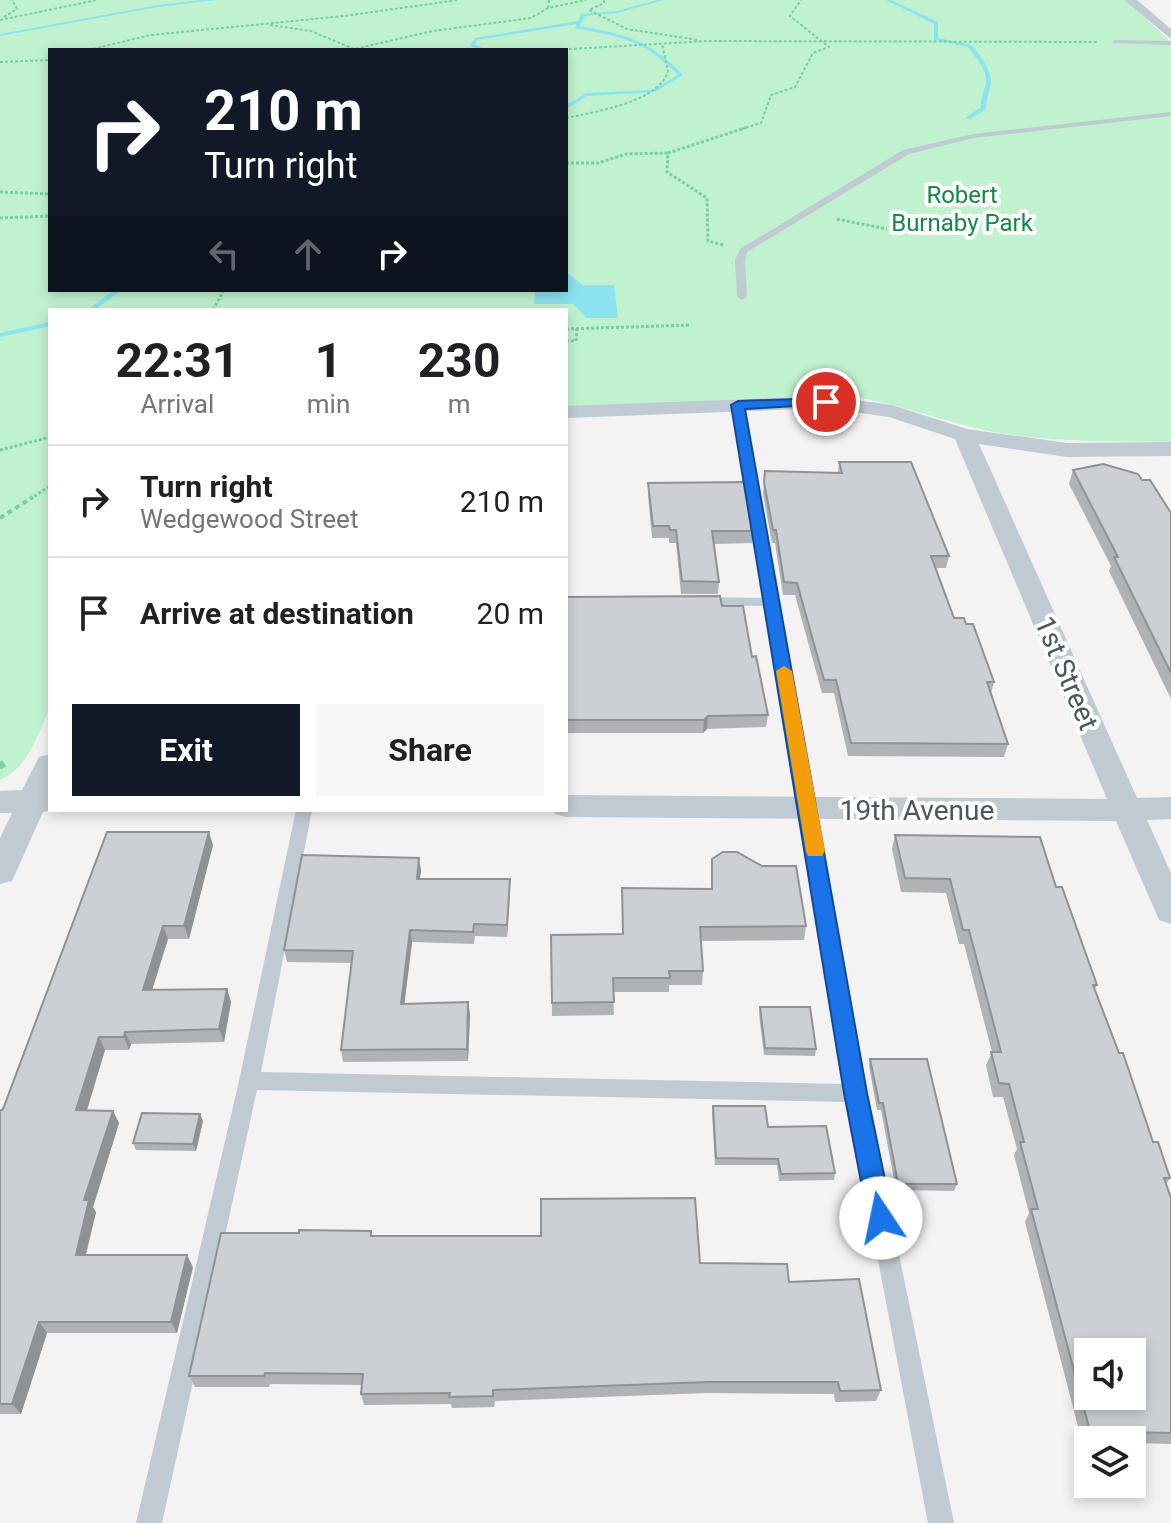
<!DOCTYPE html>
<html lang="en">
<head>
<meta charset="utf-8">
<style>
  body { margin:0; font-family:Roboto,sans-serif; background:#f6f6f6; color:#202124; height:100vh; display:flex; flex-direction:column; font-size:30px; white-space:nowrap }
  * { box-sizing:border-box; margin:0 }
  p { font-size:26px; color:#757577 }
  .icon { flex:none; width:44px; height:44px; fill:none; stroke:currentColor; stroke-width:2; stroke-linecap:round; stroke-linejoin:round }
  .map { position:relative; flex:1; overflow:hidden }
  .panel { position:absolute; left:48px; top:308px; width:520px; height:504px; display:flex; flex-direction:column; background:#fff; border-radius:0px; box-shadow:0 4px 12px #0003 }
  .panel>* { flex:none }
  .hud { position:absolute; left:48px; top:48px; width:520px; height:244px; border-radius:0px; box-shadow:0 4px 12px #0003; background:#111827; color:#fff; overflow:hidden }
  .tools { position:absolute; left:1074px; top:1338px; display:grid; gap:16px }
  .tools a { display:grid; place-items:center; width:72px; height:72px; border-radius:0px; background:#fff; box-shadow:0 4px 12px #0003; font-size:40px }
  .pin { position:absolute; display:grid; place-items:center; width:68px; height:68px; color:#fff; margin:-34px; border:4px solid #fff; border-radius:50%; box-shadow:0 2px 8px #0007 }
  .me { position:absolute; width:88px; margin:-44px; rotate:349deg; stroke-linejoin:round; filter:drop-shadow(0 0 6px #0008) }
  .turn { display:flex; align-items:center; gap:28px; height:168px; padding:0 24px; font-size:36px }
  .turn .icon { width:104px; height:104px; stroke-width:2.5 }
  .turn b { display:block; font-size:56px; line-height:68px }
  .lanes { display:flex; align-items:center; height:76px; padding:0 24px; background:#0003; justify-content:center; gap:40px; direction:ltr }
  .lanes .off { opacity:.35 }
  .eta { display:flex; justify-content:space-evenly; align-items:center; height:136px; text-align:center }
  .eta b { font-size:48px; font-weight:700; line-height:56px }
  .primary-button { display:flex; gap:16px; margin-top:auto; padding:16px 24px }
  .primary-button a { flex:1; height:92px; border-radius:0px; background:#111827; color:#fff; font-size:32px; font-weight:700; line-height:92px; text-align:center }
  .primary-button a+a { background:#f6f6f6; color:#202124 }
  ul { padding:0; list-style:none }
  li { display:flex; align-items:center; gap:24px; height:112px; padding:0 24px; border-top:2px solid #e0e0e0 }
  li div { flex:1 }
  li b { display:block; font-size:30px }
  li em { font-style:normal }
  .map>svg:first-child { display:block }
  .green { fill:#c0f2d0; fill-rule:evenodd }
  .water { fill:#8ce3f0 }
  .lines { fill:none; stroke-linecap:round; stroke-linejoin:round }
  .stream { fill:#8ce3f0; fill-rule:evenodd }
  .path-far3 { stroke:#76d29e; stroke-width:2; stroke-dasharray:3 2; stroke-linecap:butt }
  .path-far2 { stroke:#76d29e; stroke-width:3; stroke-dasharray:3 2; stroke-linecap:butt }
  .path-far1 { stroke:#76d29e; stroke-width:4; stroke-dasharray:5 4; stroke-linecap:butt }
  .path { stroke:#76d29e; stroke-width:6; stroke-dasharray:7 5; stroke-linecap:butt }
  .lane { fill:#c0cad2; fill-rule:evenodd }
  .street { fill:#c0cad2; fill-rule:evenodd }
  .wall { fill:#afb3b6 }
  .shaded-wall { fill:#8f9294 }
  .building { fill:#ccd0d4; stroke:#8f9294; stroke-width:2; fill-rule:evenodd }
  .route { fill:#1a73e8; stroke:#114b97; stroke-width:2 }
  .slow { fill:#f59e0b }
  .labels { text-anchor:middle; stroke-width:8; stroke-linejoin:round; paint-order:stroke }
  .far-park-label { font-size:24px; fill:#148845; stroke:#fff }
  .street-label { font-size:28px; fill:#495761; stroke:#fff }
</style>
</head>
<body>
<div class="map">
<svg width="1171" height="1523" viewBox="0 0 1171 1523">
  <rect width="100%" height="100%" fill="#f4f2f2"/>
  <path class="green" d="M 0,0 L 1126,0 L 1171,42 L 1171,442 C 1112,441 1052,443 994,432 C 942,422 892,400 839,395 L 566,408 L 566,310 L 50,310 L 50,708 C 37,735 29,767 0,780 ZM 50,50 L 566,50 L 566,290 L 50,290 Z"/>
  <path class="water" d="M 566,272 L 583,285 L 614,285 L 618,318 L 586,318 L 573,304 L 534,304 L 535,290 L 566,290 Z"/>
  <g class="lines">
    <path class="stream" d="M 202,0 L 216,0 L 158,7 L 0,36 L 0,34 L 158,5 Z
      M 657,0 L 664,0 L 617,13 L 585,16 L 580,26 C 624,34 652,41 683,75 L 655,92 L 587,96 L 566,109 L 566,105 L 586,93 L 652,90 L 678,75 C 645,40 621,37 575,28 L 576,24 L 477,40 L 475,45 L 488,50 L 481,50 L 470,46 L 475,38 L 578,21 L 581,14 L 617,11 Z
      M 886,0 L 891,0 L 938,22 L 938,38 L 972,45 C 979,55 991,68 991,82 C 990,91 986,99 986,109 L 970,119 L 965,118 L 981,107 C 980,98 985,91 986,82 C 987,69 975,57 968,47 L 934,40 L 934,24 Z
      M 114,290 L 121,290 L 95,310 L 87,310 Z
      M 50,322 L 50,326 L 0,337 L 0,333 Z"/>
    <path class="path-far3" d="M 604,0 L 604,3 L 589,10 L 627,29 L 698,40
      M 548,8 L 549,0
      M 4,17 L 17,9 L 12,0
      M 0,20 L 97,0
      M 270,25 L 311,31 L 354,49 L 433,31 L 531,18 L 548,8 L 586,0
      M 88,50 L 151,35 L 344,16 L 458,0
      M 554,50 L 707,41 L 1097,42
      M 0,62 L 50,60
      M 566,118 C 594,112 660,102 668,71 L 662,44
      M 741,129 L 761,123 L 771,95 L 795,87 L 813,53 L 829,47 L 790,16 L 801,0"/>
    <path class="path-far2" d="M 566,163 L 598,163 L 626,154 L 668,153
      M 0,192 L 50,194
      M 0,218 L 50,216
      M 837,219 L 887,229
      M 723,245 L 708,241 L 707,198 L 667,172 L 668,153 L 748,127
      M 213,310 L 224,290
      M 566,329 L 690,325
      M 566,341 L 576,341 L 577,328
      M 0,450 L 50,437
      M 30,499 L 50,486"/>
    <path class="path-far1" d="M 0,518 L 33,497"/>
    <path class="path" d="M 0,762 L 6,772"/>
    <path class="lane" d="M 1114,40 L 1171,41 L 1171,45 L 1112,43 Z
      M 1171,112 L 1171,116 L 973,138 L 909,154 L 747,252 L 745,260 L 747,297 L 742,300 L 737,297 L 735,260 L 740,249 L 903,150 L 973,134 Z
      M 738,402 L 744,405 L 866,1093 L 954,1523 L 928,1523 L 848,1102 L 257,1090 L 162,1523 L 136,1523 L 239,1081 L 296,810 L 312,810 L 261,1072 L 844,1084 L 766,606 L 700,605 L 693,601 L 700,597 L 764,598 L 732,405 Z"/>
    <path class="street" d="M 1124,0 L 1137,0 L 1171,29 L 1171,39 Z
      M 826,396 L 892,405 L 967,429 L 1067,443 L 1171,442 L 1171,456 L 1067,457 L 979,444 L 1137,798 L 1171,797 L 1171,819 L 1147,820 L 1171,873 L 1171,924 L 1159,920 L 1116,821 L 566,817 L 555,814 L 553,810 L 566,810 L 566,795 L 1107,799 L 955,439 L 889,417 L 826,408 L 566,418 L 566,406 Z
      M 50,754 L 50,810 L 57,810 L 43,812 L 12,881 L 0,884 L 0,838 L 12,813 L 0,813 L 0,791 L 22,790 L 39,757 Z"/>
  </g>
  <path class="wall" d="M 839,462 L 949,556 L 946,568 L 936,568 L 954,618 L 994,682 L 991,693 L 1008,744 L 1004,757 L 848,756 L 834,693 L 822,693 L 795,595 L 783,595 L 775,543 L 772,543 L 763,494 L 765,471 L 838,473 Z
    M 1073,470 L 1142,480 L 1171,513 L 1171,699 L 1109,571 L 1111,566 L 1069,484 Z
    M 648,483 L 753,531 L 752,543 L 714,544 L 719,582 L 718,594 L 681,594 L 676,543 L 669,543 L 669,538 L 652,538 L 648,495 Z
    M 566,597 L 722,606 L 752,657 L 768,715 L 766,727 L 707,729 L 703,733 L 566,733 Z
    M 895,835 L 1056,887 L 1097,985 L 1095,989 L 1153,1142 L 1170,1178 L 1166,1184 L 1171,1198 L 1171,1444 L 1132,1443 L 1132,1440 L 1088,1440 L 1088,1442 L 1082,1442 L 1025,1222 L 1029,1213 L 1014,1155 L 1017,1149 L 1003,1097 L 993,1097 L 986,1065 L 992,1052 L 964,944 L 959,944 L 946,893 L 901,892 L 892,849 Z
    M 213,845 L 189,939 L 168,939 L 152,990 L 227,989 L 231,1002 L 224,1042 L 131,1044 L 129,1050 L 105,1050 L 87,1110 L 113,1111 L 119,1123 L 93,1207 L 96,1212 L 86,1255 L 193,1267 L 177,1333 L 47,1333 L 21,1414 L 0,1414 L 0,1111 L 3,1109 Z
    M 712,859 L 806,926 L 804,940 L 701,941 L 703,971 L 702,985 L 669,985 L 669,992 L 613,992 L 614,1015 L 552,1016 L 551,935 L 622,934 L 622,888 L 711,889 Z
    M 421,870 L 420,879 L 510,891 L 507,937 L 475,936 L 474,944 L 412,942 L 404,1004 L 470,1014 L 468,1061 L 343,1062 L 341,1050 L 352,963 L 287,962 L 284,950 Z
    M 760,1007 L 816,1049 L 815,1056 L 764,1055 L 759,1014 Z
    M 870,1059 L 957,1184 L 954,1191 L 896,1190 L 881,1110 L 877,1110 L 869,1066 Z
    M 713,1106 L 768,1127 L 835,1173 L 834,1180 L 779,1181 L 777,1165 L 715,1165 L 712,1113 Z
    M 203,1121 L 196,1151 L 136,1150 L 133,1143 Z
    M 299,1233 L 372,1236 L 700,1263 L 789,1282 L 881,1390 L 876,1401 L 835,1402 L 834,1394 L 707,1393 L 495,1401 L 494,1407 L 452,1408 L 451,1404 L 364,1405 L 361,1394 L 362,1385 L 270,1384 L 269,1387 L 195,1387 L 189,1376 Z"/>
  <path class="shaded-wall" d="M 708,716 L 707,729 L 703,733 L 704,720 Z
    M 209,832 L 213,845 L 189,939 L 184,926 Z
    M 419,858 L 421,870 L 418,891 L 417,879 Z
    M 510,879 L 510,891 L 507,937 L 507,925 Z
    M 163,926 L 168,939 L 148,1003 L 143,990 Z
    M 410,930 L 412,942 L 403,1016 L 401,1004 Z
    M 227,989 L 231,1002 L 224,1042 L 219,1029 Z
    M 468,1002 L 470,1014 L 468,1061 L 467,1049 Z
    M 125,1032 L 131,1044 L 129,1050 L 124,1037 Z
    M 99,1037 L 105,1050 L 83,1123 L 76,1110 Z
    M 113,1111 L 119,1123 L 93,1207 L 96,1212 L 83,1266 L 76,1255 L 84,1200 Z
    M 200,1114 L 203,1121 L 196,1151 L 193,1144 Z
    M 187,1255 L 193,1267 L 177,1333 L 171,1322 Z
    M 39,1322 L 47,1333 L 21,1414 L 12,1404 Z"/>
  <path class="building" d="M 839,462 L 911,462 L 949,556 L 931,556 L 954,618 L 964,618 L 966,624 L 973,624 L 994,682 L 987,682 L 1008,744 L 851,743 L 836,680 L 824,680 L 797,583 L 784,582 L 776,530 L 773,530 L 764,482 L 765,471 L 842,473 Z
    M 1103,464 L 1138,474 L 1142,480 L 1150,480 L 1171,513 L 1171,673 L 1114,557 L 1118,557 L 1073,470 Z
    M 745,482 L 753,531 L 712,531 L 719,582 L 682,581 L 676,530 L 670,530 L 669,526 L 653,526 L 648,483 Z
    M 720,596 L 722,606 L 743,606 L 752,657 L 756,656 L 768,715 L 708,716 L 704,720 L 566,720 L 566,597 Z
    M 107,832 L 209,832 L 184,926 L 163,926 L 143,990 L 227,989 L 219,1029 L 125,1032 L 124,1037 L 99,1037 L 76,1110 L 113,1111 L 84,1200 L 89,1200 L 76,1255 L 187,1255 L 171,1322 L 39,1322 L 12,1404 L 0,1404 L 0,1111 L 3,1109 Z
    M 895,835 L 1040,837 L 1056,887 L 1062,887 L 1097,985 L 1093,985 L 1119,1053 L 1123,1053 L 1153,1142 L 1158,1142 L 1170,1178 L 1164,1178 L 1171,1198 L 1171,1433 L 1090,1431 L 1031,1209 L 1038,1209 L 1020,1142 L 1024,1142 L 1009,1084 L 999,1083 L 991,1052 L 1001,1052 L 969,930 L 963,930 L 950,879 L 905,878 ZM 1088,1352 L 1132,1352 L 1132,1396 L 1088,1396 Z
    M 723,852 L 737,852 L 762,866 L 796,866 L 806,926 L 700,927 L 703,971 L 669,971 L 670,978 L 613,978 L 614,1002 L 552,1003 L 551,935 L 623,934 L 622,888 L 712,889 L 712,859 Z
    M 302,855 L 419,858 L 417,879 L 510,879 L 507,925 L 474,924 L 473,932 L 410,930 L 401,1004 L 468,1002 L 467,1049 L 341,1050 L 353,951 L 284,950 Z
    M 760,1007 L 810,1007 L 816,1049 L 765,1048 Z
    M 870,1059 L 927,1059 L 957,1184 L 898,1184 L 883,1103 L 879,1103 Z
    M 713,1106 L 765,1106 L 768,1127 L 826,1126 L 835,1173 L 781,1174 L 778,1159 L 716,1158 Z
    M 142,1113 L 200,1114 L 193,1144 L 133,1143 Z
    M 695,1198 L 700,1263 L 787,1264 L 789,1282 L 859,1279 L 881,1390 L 840,1391 L 838,1382 L 708,1382 L 493,1390 L 493,1396 L 449,1397 L 450,1393 L 361,1394 L 363,1374 L 265,1373 L 264,1376 L 189,1376 L 221,1233 L 299,1233 L 299,1230 L 371,1231 L 371,1236 L 541,1236 L 541,1199 Z"/>
  <path class="route" d="M 826,398 L 830,399 L 830,404 L 745,409 L 867,1093 L 893,1218 L 890,1226 L 881,1229 L 872,1226 L 868,1218 L 844,1093 L 731,405 L 738,401 Z"/>
  <path class="slow" d="M 784,666 L 792,671 L 825,851 L 822,856 L 808,856 L 806,851 L 776,671 Z"/>
  <g class="labels">
    <g class="far-park-label">
      <text x="962" y="203">Robert<tspan x="962" dy="28">Burnaby Park</tspan></text>
    </g>
    <g class="street-label">
      <text transform="translate(1067 673) rotate(67)" y="10">1st Street</text>
      <text x="917" y="820">19th Avenue</text>
    </g>
  </g>
</svg>
<div class="tools">
<a><svg class="icon" aria-label="sound" viewBox="0 0 24 24"><path d="M4 9h4l5-4v14l-5-4H4zM17 9q2 3 0 6"/></svg></a>
<a><svg class="icon" aria-label="layers" viewBox="0 0 24 24"><path d="M12 4l9 5-9 5-9-5zM3 14l9 5 9-5"/></svg></a>
</div>
<div class="pin" style="left:826px;top:402px;background:#d93025"><svg class="icon" aria-label="arrive" viewBox="0 0 24 24"><path d="M6 21V4h12l-3 4 3 4H6"/></svg></div>
<svg class="me" style="left:881px;top:1218px" viewBox="-20 -20 40 40"><circle r="19" fill="#fff"/><path d="M0-13L10 11 0 6-10 11z" fill="#1a73e8"/></svg>
<div class="hud">
<div class="turn"><svg class="icon" aria-label="right" viewBox="0 0 24 24"><path d="M7 20v-9h11M14 6l5 5-5 5"/></svg><div><b>210 m</b>Turn right</div></div>
<div class="lanes"><svg class="icon off" aria-label="left" viewBox="0 0 24 24"><path d="M17 20v-9H6M10 6l-5 5 5 5"/></svg><svg class="icon off" aria-label="ahead" viewBox="0 0 24 24"><path d="M12 20V5M6 11l6-6 6 6"/></svg><svg class="icon" aria-label="right" viewBox="0 0 24 24"><path d="M7 20v-9h11M14 6l5 5-5 5"/></svg></div>
</div>
<section class="panel">
<div class="eta">
<div><b>22:31</b><p>Arrival</p></div>
<div><b>1</b><p>min</p></div>
<div><b>230</b><p>m</p></div>
</div>
<ul>
<li><svg class="icon" aria-label="right" viewBox="0 0 24 24"><path d="M7 20v-9h11M14 6l5 5-5 5"/></svg><div><b>Turn right</b><p>Wedgewood Street</p></div><em>210 m</em></li>
<li><svg class="icon" aria-label="arrive" viewBox="0 0 24 24"><path d="M6 21V4h12l-3 4 3 4H6"/></svg><div><b>Arrive at destination</b></div><em>20 m</em></li>
</ul>
<div class="primary-button"><a>Exit</a><a>Share</a></div>
</section>
</div>
</body>
</html>
